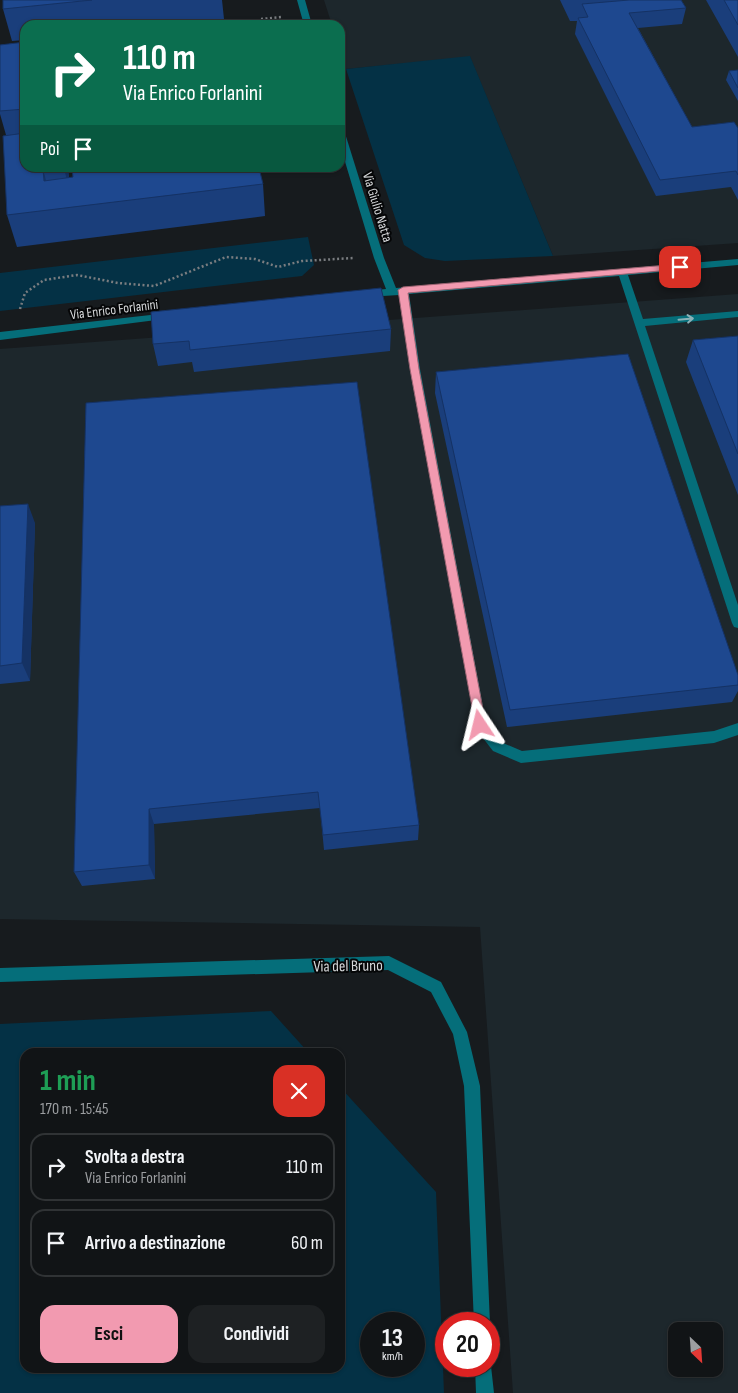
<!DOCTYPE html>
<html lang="it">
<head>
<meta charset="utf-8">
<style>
  body { margin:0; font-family:"Sofia Sans Condensed",sans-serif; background:#1e2123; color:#f1f3f6; height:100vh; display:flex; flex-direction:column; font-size:19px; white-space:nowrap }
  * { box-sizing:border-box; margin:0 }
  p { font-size:16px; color:#9c9ea1 }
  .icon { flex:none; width:28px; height:28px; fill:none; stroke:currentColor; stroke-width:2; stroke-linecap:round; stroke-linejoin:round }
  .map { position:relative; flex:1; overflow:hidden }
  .sheet { position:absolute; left:20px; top:1048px; width:325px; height:325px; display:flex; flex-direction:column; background:#111416; border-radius:15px; box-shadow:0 1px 4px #0004,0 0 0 1px #303335 }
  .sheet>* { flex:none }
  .banner { position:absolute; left:20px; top:20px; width:325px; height:152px; border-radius:15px; box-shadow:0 1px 4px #0004,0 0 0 1px #303335; background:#0b6e4f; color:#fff; overflow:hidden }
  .needle { width:32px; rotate:155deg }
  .fabs { position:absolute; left:668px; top:1322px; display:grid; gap:10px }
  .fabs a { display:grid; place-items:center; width:55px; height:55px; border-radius:10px; background:#111416; box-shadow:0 1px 4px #0004,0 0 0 1px #303335; font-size:25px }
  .speed { position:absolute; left:360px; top:1312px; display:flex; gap:10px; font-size:25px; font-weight:700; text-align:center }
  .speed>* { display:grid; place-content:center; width:65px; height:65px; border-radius:50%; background:#111416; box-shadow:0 1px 4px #0004,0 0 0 1px #303335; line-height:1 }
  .speed small { font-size:12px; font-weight:400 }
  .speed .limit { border:8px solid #d22; background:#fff; color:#111 }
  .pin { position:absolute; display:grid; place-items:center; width:42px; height:42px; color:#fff; margin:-21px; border-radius:10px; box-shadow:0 2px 8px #0006 }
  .me { position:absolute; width:55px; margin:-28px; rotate:350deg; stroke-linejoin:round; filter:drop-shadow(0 0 4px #0008) }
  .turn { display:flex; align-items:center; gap:18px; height:105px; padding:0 20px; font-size:22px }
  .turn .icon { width:65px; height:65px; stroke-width:2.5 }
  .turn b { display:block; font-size:35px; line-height:42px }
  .then { display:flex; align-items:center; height:48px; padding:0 20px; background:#0003; gap:10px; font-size:19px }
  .round { display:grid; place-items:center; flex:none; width:52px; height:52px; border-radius:15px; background:#1e2123 }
  .overview { display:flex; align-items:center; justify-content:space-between; height:85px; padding:0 20px }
  h1 { font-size:30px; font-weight:700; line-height:38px; color:#1e9e55 }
  .action { display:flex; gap:10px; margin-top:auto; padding:10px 20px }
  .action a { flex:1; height:58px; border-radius:15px; background:#f29ab0; color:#111; font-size:20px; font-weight:700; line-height:58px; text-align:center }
  .action a+a { background:#1e2123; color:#f1f3f6 }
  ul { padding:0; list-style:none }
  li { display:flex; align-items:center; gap:15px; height:68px; margin:0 10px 8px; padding:0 10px; border:2px solid #303335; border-radius:15px }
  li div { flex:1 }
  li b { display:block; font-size:19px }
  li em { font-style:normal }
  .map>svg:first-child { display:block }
  .built { fill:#1d272c; fill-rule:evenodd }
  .green { fill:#043145; fill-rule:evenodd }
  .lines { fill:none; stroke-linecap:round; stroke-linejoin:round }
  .path { stroke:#7a7d80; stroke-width:2.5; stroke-dasharray:2 2.5; stroke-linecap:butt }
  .minor { fill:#056e7a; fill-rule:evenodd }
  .wall { fill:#1a3e7b }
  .shaded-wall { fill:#153264 }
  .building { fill:#1e488f; stroke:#153264 }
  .oneway { stroke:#8cb2b8 }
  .route { fill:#f29ab0; stroke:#9d6472 }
  .labels { text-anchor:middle; stroke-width:4; stroke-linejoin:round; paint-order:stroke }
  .far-street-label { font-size:14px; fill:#d5d7d9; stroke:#050607 }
  .street-label { font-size:16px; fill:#d5d7d9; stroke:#050607 }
</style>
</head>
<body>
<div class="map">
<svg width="738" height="1393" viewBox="0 0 738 1393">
  <rect width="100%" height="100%" fill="#171b1e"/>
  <path class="built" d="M 324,0 L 738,0 L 738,243 L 553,256 L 470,57 L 346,69 L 340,51 L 340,25 L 332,25 Z
    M 738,294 L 738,1393 L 513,1393 L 480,927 L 0,919 L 0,349 ZM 676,1331 L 714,1331 L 714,1369 L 676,1369 Z"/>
  <path class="green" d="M 470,56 L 553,256 L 445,261 L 425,258 L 404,245 L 346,69 Z
    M 308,237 L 314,265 L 302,276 L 0,311 L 0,273 Z
    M 271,1011 L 308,1052 L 25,1052 L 25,1368 L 340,1368 L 340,1087 L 436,1192 L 444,1393 L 0,1393 L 0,1024 ZM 371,1324 L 414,1324 L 414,1366 L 371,1366 Z"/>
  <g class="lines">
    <path class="path" d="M 261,19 L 282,17
      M 20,309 L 25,293 L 44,280 L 77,275 L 118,283 L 154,286 L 226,257 L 255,259 L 278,267 L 302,261 L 354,258"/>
    <path class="minor" d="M 297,0 L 305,0 L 312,25 L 304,25 Z
      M 340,127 L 344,130 L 384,258 L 396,288 L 738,259 L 738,265 L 628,275 L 643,319 L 738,311 L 738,317 L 645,326 L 738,605 L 738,628 L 734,627 L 732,623 L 619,276 L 409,294 L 420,369 L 486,723 L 503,743 L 522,751 L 714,731 L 738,723 L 738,735 L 714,743 L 521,763 L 493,751 L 476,729 L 410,369 L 399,295 L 367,297 L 362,294 L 367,291 L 386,289 L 374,258 L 340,145 Z
      M 168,313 L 172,314 L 172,318 L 0,340 L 0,332 Z
      M 389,956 L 441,982 L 467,1032 L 480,1086 L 490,1324 L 489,1328 L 489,1324 L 474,1324 L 464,1086 L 453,1034 L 431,992 L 388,970 L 0,982 L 0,968 Z
      M 489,1360 L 491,1366 L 494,1393 L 476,1393 L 475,1366 L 489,1366 Z"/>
  </g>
  <path class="wall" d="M 3,0 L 222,0 L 224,19 L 164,25 L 25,25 L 25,40 L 12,41 L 3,9 Z
    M 560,0 L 681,0 L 686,8 L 682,24 L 638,28 L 692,127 L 738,128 L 738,200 L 731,187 L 656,196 L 575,34 L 577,21 L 570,21 Z
    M 706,0 L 738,0 L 738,57 Z
    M 25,42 L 25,168 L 68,168 L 69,178 L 263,184 L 265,216 L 17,247 L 7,215 L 6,135 L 0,114 L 0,45 Z
    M 738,70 L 738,101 L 726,80 L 729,71 Z
    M 151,312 L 391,329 L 390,351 L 194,372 L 192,362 L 158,366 L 153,344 Z
    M 738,336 L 738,495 L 686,362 L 693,340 Z
    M 436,372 L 738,675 L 738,691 L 732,702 L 507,727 L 435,393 Z
    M 86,403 L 419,825 L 418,840 L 324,850 L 320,808 L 154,824 L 155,879 L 82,886 L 74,872 Z
    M 0,506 L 35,523 L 30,681 L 0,684 Z"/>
  <path class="shaded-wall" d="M 64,168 L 68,168 L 71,198 Z
    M 43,169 L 51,200 L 44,181 Z
    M 28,504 L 35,523 L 30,681 L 22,663 Z
    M 149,809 L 154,824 L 155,879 L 149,865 Z"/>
  <path class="building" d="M 3,0 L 92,0 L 3,9 Z
    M 629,0 L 681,0 L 686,8 L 629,13 L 692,127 L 734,122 L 738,128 L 738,175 L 736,171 L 660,180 L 578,18 L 588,17 L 582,4 Z
    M 724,0 L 738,0 L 738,25 Z
    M 228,21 L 229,25 L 189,25 Z
    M 25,42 L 25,109 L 0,111 L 0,45 Z
    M 738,70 L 738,88 L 729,71 Z
    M 25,133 L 25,168 L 51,168 L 43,169 L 44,181 L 73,177 L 72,169 L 85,168 L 259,168 L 263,184 L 7,215 L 3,136 Z
    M 381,288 L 391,329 L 190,350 L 189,341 L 153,344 L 151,312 Z
    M 738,336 L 738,454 L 693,340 Z
    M 628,354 L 738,675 L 738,685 L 510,710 L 436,372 Z
    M 357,382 L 419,825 L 323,835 L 318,792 L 149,809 L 149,865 L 74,872 L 86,403 Z
    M 28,504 L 22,663 L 0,666 L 0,506 Z"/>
  <defs><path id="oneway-shaft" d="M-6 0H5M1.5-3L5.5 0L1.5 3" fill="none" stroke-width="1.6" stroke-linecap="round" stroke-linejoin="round" transform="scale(1.25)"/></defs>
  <use class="oneway" href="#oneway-shaft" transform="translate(686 319) rotate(-5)"/>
  <path class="route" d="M 680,264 L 684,267 L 683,269 L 408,293 L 419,369 L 486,725 L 484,729 L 476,729 L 410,369 L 398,290 L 403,287 Z"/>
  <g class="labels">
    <g class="far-street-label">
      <text transform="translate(378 207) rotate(73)" y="5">Via Giulio Natta</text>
      <text transform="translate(114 309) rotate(-7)" y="5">Via Enrico Forlanini</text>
    </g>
    <g class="street-label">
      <text transform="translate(348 965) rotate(-1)" y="6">Via del Bruno</text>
    </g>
  </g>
</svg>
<div class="fabs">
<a><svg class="needle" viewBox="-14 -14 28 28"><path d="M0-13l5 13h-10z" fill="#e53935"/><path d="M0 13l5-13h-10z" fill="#9c9ea1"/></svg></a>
</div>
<div class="speed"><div>13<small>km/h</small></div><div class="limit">20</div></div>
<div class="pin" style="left:680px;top:267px;background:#d93025"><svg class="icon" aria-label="arrive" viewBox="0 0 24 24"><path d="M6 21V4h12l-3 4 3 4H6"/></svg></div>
<svg class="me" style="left:480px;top:725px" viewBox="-20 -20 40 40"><path d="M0-17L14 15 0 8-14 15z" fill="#f29ab0" stroke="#fff" stroke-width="4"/></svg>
<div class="banner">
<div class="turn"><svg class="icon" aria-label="right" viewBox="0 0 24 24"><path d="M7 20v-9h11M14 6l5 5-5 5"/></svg><div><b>110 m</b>Via Enrico Forlanini</div></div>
<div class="then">Poi<svg class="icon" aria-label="arrive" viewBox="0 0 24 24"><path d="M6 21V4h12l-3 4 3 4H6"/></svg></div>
</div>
<section class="sheet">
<div class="overview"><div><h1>1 min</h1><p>170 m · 15:45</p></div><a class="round" style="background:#d93025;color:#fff"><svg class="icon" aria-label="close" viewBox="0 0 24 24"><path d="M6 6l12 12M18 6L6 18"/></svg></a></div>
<ul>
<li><svg class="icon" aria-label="right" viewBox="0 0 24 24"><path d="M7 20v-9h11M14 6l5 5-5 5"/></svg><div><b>Svolta a destra</b><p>Via Enrico Forlanini</p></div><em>110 m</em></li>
<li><svg class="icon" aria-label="arrive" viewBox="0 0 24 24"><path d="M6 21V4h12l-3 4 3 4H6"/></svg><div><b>Arrivo a destinazione</b></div><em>60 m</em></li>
</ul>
<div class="action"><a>Esci</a><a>Condividi</a></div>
</section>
</div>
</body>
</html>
